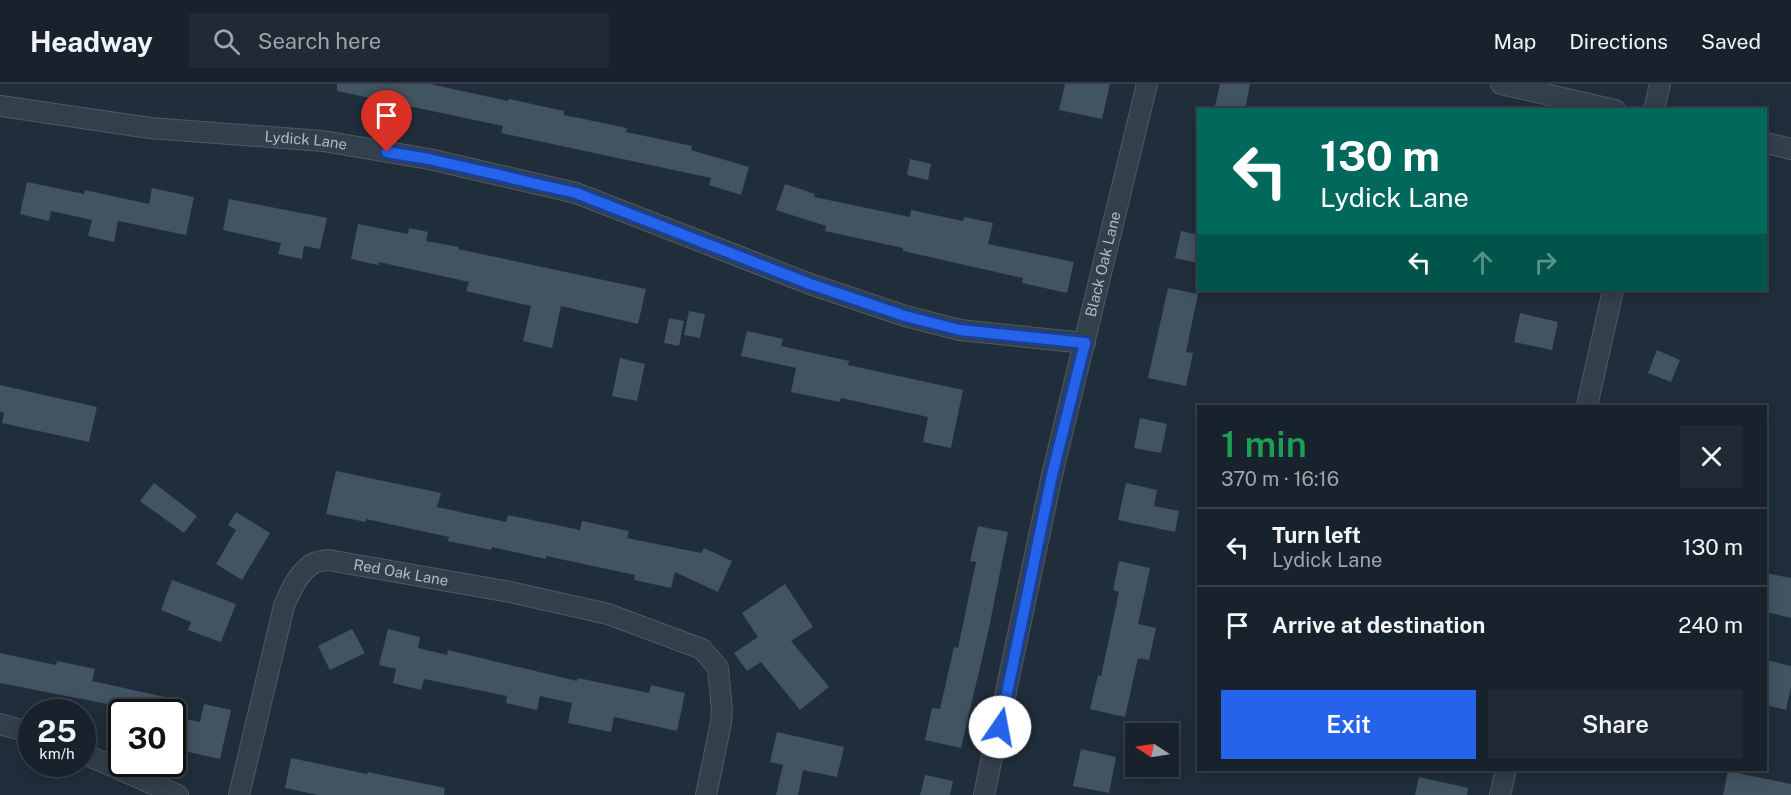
<!DOCTYPE html>
<html lang="en">
<head>
<meta charset="utf-8">
<style>
  body { margin:0; font-family:"Public Sans",sans-serif; background:#202a34; color:#f1f3f6; height:100vh; display:flex; flex-direction:column; font-size:22px; white-space:nowrap }
  * { box-sizing:border-box; margin:0 }
  p { font-size:20px; color:#9ea4a9 }
  .icon { flex:none; width:33px; height:33px; fill:none; stroke:currentColor; stroke-width:2; stroke-linecap:round; stroke-linejoin:round }
  .map { position:relative; flex:1; overflow:hidden }
  .sheet { position:absolute; left:1197px; top:321px; width:570px; height:366px; display:flex; flex-direction:column; background:#17222c; border-radius:0px; box-shadow:0 3px 15px #0003,0 0 0 2px #363f48 }
  .sheet>* { flex:none }
  .banner { position:absolute; left:1197px; top:24px; width:570px; height:183px; border-radius:0px; box-shadow:0 3px 15px #0003,0 0 0 2px #363f48; background:#00695c; color:#fff; overflow:hidden }
  .needle { width:39px; rotate:282deg }
  .fabs { position:absolute; left:1125px; top:639px; display:grid; gap:12px }
  .fabs a { display:grid; place-items:center; width:54px; height:54px; border-radius:0px; background:#17222c; box-shadow:0 3px 15px #0003,0 0 0 2px #363f48; font-size:30px }
  .speed { position:absolute; left:18px; top:615px; display:flex; gap:12px; font-size:30px; font-weight:700; text-align:center }
  .speed>* { display:grid; place-content:center; width:78px; height:78px; border-radius:50%; background:#17222c; box-shadow:0 3px 15px #0003,0 0 0 2px #363f48; line-height:1 }
  .speed small { font-size:15px; font-weight:400 }
  .speed .limit { border:3px solid #111; border-radius:9px; background:#fff; color:#111 }
  .pin { position:absolute; display:grid; place-items:center; width:51px; height:51px; color:#fff; margin:-62px -26px; border-radius:50% 50% 50% 0; rotate:-45deg; box-shadow:0 0 6px #0007 }
  .pin .icon { rotate:45deg }
  .me { position:absolute; width:66px; margin:-33px; rotate:12deg; stroke-linejoin:round; filter:drop-shadow(0 0 4px #0008) }
  .turn { display:flex; align-items:center; gap:21px; height:126px; padding:0 24px; font-size:27px }
  .turn .icon { width:78px; height:78px; stroke-width:2.5 }
  .turn b { display:block; font-size:42px; line-height:51px }
  .lanes { display:flex; align-items:center; height:57px; padding:0 24px; background:#0003; justify-content:center; gap:30px; direction:ltr }
  .lanes .off { opacity:.35 }
  .round { display:grid; place-items:center; flex:none; width:63px; height:63px; border-radius:0px; background:#202a34 }
  .headline { display:flex; align-items:center; justify-content:space-between; height:102px; padding:0 24px }
  h1 { font-size:36px; font-weight:600; line-height:45px; color:#1e9e55 }
  .action { display:flex; gap:12px; margin-top:auto; padding:12px 24px }
  .action a { flex:1; height:69px; border-radius:0px; background:#2563eb; color:#fff; font-size:24px; font-weight:600; line-height:69px; text-align:center }
  .action a+a { background:#202a34; color:#f1f3f6 }
  ul { padding:0; list-style:none }
  li { display:flex; align-items:center; gap:18px; height:78px; padding:0 24px; border-top:2px solid #363f48 }
  li div { flex:1 }
  li b { display:block; font-size:22px }
  li em { font-style:normal }
  header { display:flex; align-items:center; gap:36px; box-sizing:border-box; height:84px; padding:0 30px; background:#17222c; border-bottom:2px solid #363f48 }
  header strong { font-size:28px }
  nav { display:flex; gap:33px; margin-inline-start:auto; font-size:21px }
  .search { width:420px; height:54px; background:#202a34; display:flex; align-items:center; gap:15px; box-sizing:border-box; padding:0 21px; border-radius:0px; color:#9ea4a9; font-size:22px }
  .map>svg:first-child { display:block }
  .building { fill:#425362 }
  .lines { fill:none; stroke-linecap:round; stroke-linejoin:round }
  .minor-casing { stroke:#4e5a65; stroke-width:22 }
  .minor { stroke:#333f4b; stroke-width:20 }
  .route-casing { stroke:#184099; stroke-width:15 }
  .route { stroke:#2563eb; stroke-width:10 }
  .labels { text-anchor:middle; stroke-width:6; stroke-linejoin:round; paint-order:stroke }
  .street-label { font-size:15px; fill:#aebac7; stroke:#19242f }
</style>
</head>
<body>
<header>
<strong>Headway</strong>
<div class="search"><svg class="icon" aria-label="search" viewBox="0 0 24 24"><circle cx="10" cy="10" r="6"/><path d="M15 15l6 6"/></svg>Search here</div>
<nav><a>Map</a><a>Directions</a><a>Saved</a></nav>
</header>
<div class="map">
<svg width="1791" height="711" viewBox="0 0 1791 711">
  <rect width="100%" height="100%" fill="#1f2e3a"/>
  <path class="building" d="M 337,0 L 430,0 L 508,17 L 509,15 L 564,27 L 564,31 L 627,44 L 626,48 L 692,62 L 691,66 L 749,83 L 741,111 L 709,101 L 711,94 L 501,49 L 503,42 L 337,7 Z
    M 1065,0 L 1110,0 L 1102,35 L 1059,26 Z
    M 1220,0 L 1250,0 L 1245,26 L 1214,26 Z
    M 910,75 L 931,80 L 928,96 L 907,91 Z
    M 27,98 L 84,110 L 85,106 L 149,120 L 152,104 L 194,113 L 186,151 L 118,137 L 114,158 L 88,152 L 92,136 L 51,127 L 49,137 L 20,130 Z
    M 785,100 L 815,110 L 814,113 L 910,133 L 911,126 L 963,137 L 964,133 L 993,139 L 988,160 L 1074,178 L 1067,209 L 1022,199 L 1023,194 L 903,167 L 903,164 L 825,147 L 826,142 L 776,126 Z
    M 229,115 L 327,134 L 320,165 L 304,162 L 302,175 L 278,170 L 281,159 L 223,146 Z
    M 358,140 L 408,150 L 409,144 L 428,148 L 426,157 L 459,163 L 458,165 L 646,205 L 638,240 L 561,222 L 552,264 L 523,257 L 531,222 L 466,207 L 469,198 L 379,178 L 378,181 L 351,175 Z
    M 1181,147 L 1198,151 L 1198,179 L 1175,174 Z
    M 1168,204 L 1198,210 L 1186,268 L 1193,269 L 1186,302 L 1148,294 Z
    M 689,227 L 705,230 L 700,254 L 684,251 Z
    M 1520,229 L 1558,238 L 1552,266 L 1514,258 Z
    M 669,234 L 684,237 L 679,262 L 664,259 Z
    M 747,247 L 783,255 L 781,262 L 849,277 L 848,281 L 963,306 L 951,364 L 923,358 L 928,333 L 841,314 L 840,318 L 791,308 L 796,284 L 741,272 Z
    M 1657,266 L 1680,276 L 1671,298 L 1648,289 Z
    M 620,274 L 645,280 L 637,317 L 612,312 Z
    M 0,301 L 97,323 L 89,358 L 2,339 L 4,329 L 0,328 Z
    M 1140,334 L 1167,340 L 1161,369 L 1134,364 Z
    M 336,387 L 441,409 L 437,423 L 506,438 L 508,431 L 580,446 L 582,437 L 629,447 L 627,454 L 701,469 L 704,464 L 732,477 L 718,508 L 675,488 L 671,504 L 634,496 L 635,491 L 546,472 L 546,475 L 492,463 L 491,466 L 448,457 L 449,453 L 366,435 L 366,438 L 326,430 Z
    M 154,399 L 197,432 L 184,449 L 140,417 Z
    M 1126,399 L 1157,406 L 1154,422 L 1179,427 L 1175,448 L 1118,436 Z
    M 236,428 L 270,449 L 242,496 L 216,480 L 236,446 L 228,441 Z
    M 978,442 L 1008,448 L 988,549 L 961,664 L 925,656 L 932,624 L 940,625 L 954,563 L 958,564 L 976,478 L 970,477 Z
    M 1119,477 L 1150,484 L 1138,540 L 1156,544 L 1149,576 L 1138,574 L 1125,633 L 1090,625 L 1098,591 L 1101,592 L 1119,508 L 1113,506 Z
    M 1766,489 L 1791,494 L 1791,534 L 1766,528 L 1769,507 L 1766,506 Z
    M 172,496 L 236,520 L 221,558 L 188,546 L 191,538 L 161,526 Z
    M 785,500 L 813,543 L 791,557 L 829,603 L 800,626 L 761,578 L 747,587 L 734,569 L 758,553 L 742,529 Z
    M 352,545 L 365,569 L 330,586 L 318,562 Z
    M 388,545 L 420,553 L 418,564 L 447,571 L 448,566 L 577,597 L 578,594 L 649,609 L 651,601 L 685,609 L 677,647 L 614,633 L 611,648 L 568,639 L 572,619 L 540,612 L 537,626 L 506,619 L 507,612 L 424,595 L 421,606 L 393,599 L 396,585 L 379,581 Z
    M 0,569 L 56,581 L 57,577 L 95,585 L 92,597 L 165,613 L 162,628 L 127,628 L 128,624 L 0,599 Z
    M 1766,576 L 1791,582 L 1791,602 L 1786,626 L 1766,621 Z
    M 204,620 L 231,626 L 220,675 L 175,665 L 181,634 L 200,638 Z
    M 777,648 L 844,663 L 837,693 L 803,686 L 798,711 L 776,711 L 783,681 L 770,678 Z
    M 1081,665 L 1116,673 L 1109,709 L 1073,702 Z
    M 291,674 L 367,690 L 368,688 L 445,704 L 444,711 L 318,711 L 285,704 Z
    M 1728,687 L 1791,700 L 1791,711 L 1723,711 Z
    M 925,691 L 953,697 L 950,711 L 920,711 Z
    M 1419,693 L 1468,704 L 1467,711 L 1415,711 Z"/>
  <g class="lines">
    <defs>
      <g id="minor">
        <path d="M 1501,0 L 1615,26"/>
        <path id="s1" d="M 0,22 L 150,44 L 323,57 L 429,75 L 576,109 L 810,200 L 905,232 L 960,246 L 1085,259"/>
        <path d="M 1654,26 L 1660,0"/>
        <path d="M 1766,59 L 1791,65"/>
        <path d="M 1587,322 L 1613,206"/>
        <path d="M 0,640 L 32,649"/>
        <path d="M 82,669 L 178,711"/>
        <path id="s2" d="M 239,711 L 284,522 C 290,507 299,487 314,479 C 318,477 324,477 328,476 L 510,508 L 608,530 L 702,565 L 718,584 L 722,626 L 721,639 L 706,711"/>
        <path id="s3" d="M 984,711 L 1052,391 L 1147,0"/>
        <path d="M 1500,711 L 1506,686"/>
      </g>
    </defs>
    <use href="#minor" class="minor-casing"/>
    <use href="#minor" class="minor"/>
  </g>
  <g class="lines">
    <defs>
      <path id="route" d="M 387,68 L 429,75 L 576,109 L 810,200 L 905,232 L 960,246 L 1085,259 L 1052,391 L 1000,643"/>
    </defs>
    <use href="#route" class="route-casing"/>
    <use href="#route" class="route"/>
  </g>
  <g class="labels">
    <g class="street-label">
      <text dy="5" stroke="none"><textPath href="#s1" startOffset="308">Lydick Lane</textPath></text>
      <text dy="5" stroke="none"><textPath href="#s3" startOffset="544">Black Oak Lane</textPath></text>
      <text dy="5" stroke="none"><textPath href="#s2" startOffset="336">Red Oak Lane</textPath></text>
    </g>
  </g>
</svg>
<div class="fabs">
<a><svg class="needle" viewBox="-14 -14 28 28"><path d="M0-13l5 13h-10z" fill="#e53935"/><path d="M0 13l5-13h-10z" fill="#9ea4a9"/></svg></a>
</div>
<div class="speed"><div>25<small>km/h</small></div><div class="limit">30</div></div>
<div class="pin" style="left:387px;top:68px;background:#d93025"><svg class="icon" aria-label="arrive" viewBox="0 0 24 24"><path d="M6 21V4h12l-3 4 3 4H6"/></svg></div>
<svg class="me" style="left:1000px;top:643px" viewBox="-20 -20 40 40"><circle r="19" fill="#fff"/><path d="M0-13L10 11 0 6-10 11z" fill="#2563eb"/></svg>
<div class="banner">
<div class="turn"><svg class="icon" aria-label="left" viewBox="0 0 24 24"><path d="M17 20v-9H6M10 6l-5 5 5 5"/></svg><div><b>130 m</b>Lydick Lane</div></div>
<div class="lanes"><svg class="icon" aria-label="left" viewBox="0 0 24 24"><path d="M17 20v-9H6M10 6l-5 5 5 5"/></svg><svg class="icon off" aria-label="ahead" viewBox="0 0 24 24"><path d="M12 20V5M6 11l6-6 6 6"/></svg><svg class="icon off" aria-label="right" viewBox="0 0 24 24"><path d="M7 20v-9h11M14 6l5 5-5 5"/></svg></div>
</div>
<section class="sheet">
<div class="headline"><div><h1>1 min</h1><p>370 m · 16:16</p></div><a class="round"><svg class="icon" aria-label="close" viewBox="0 0 24 24"><path d="M6 6l12 12M18 6L6 18"/></svg></a></div>
<ul>
<li><svg class="icon" aria-label="left" viewBox="0 0 24 24"><path d="M17 20v-9H6M10 6l-5 5 5 5"/></svg><div><b>Turn left</b><p>Lydick Lane</p></div><em>130 m</em></li>
<li><svg class="icon" aria-label="arrive" viewBox="0 0 24 24"><path d="M6 21V4h12l-3 4 3 4H6"/></svg><div><b>Arrive at destination</b></div><em>240 m</em></li>
</ul>
<div class="action"><a>Exit</a><a>Share</a></div>
</section>
</div>
</body>
</html>
